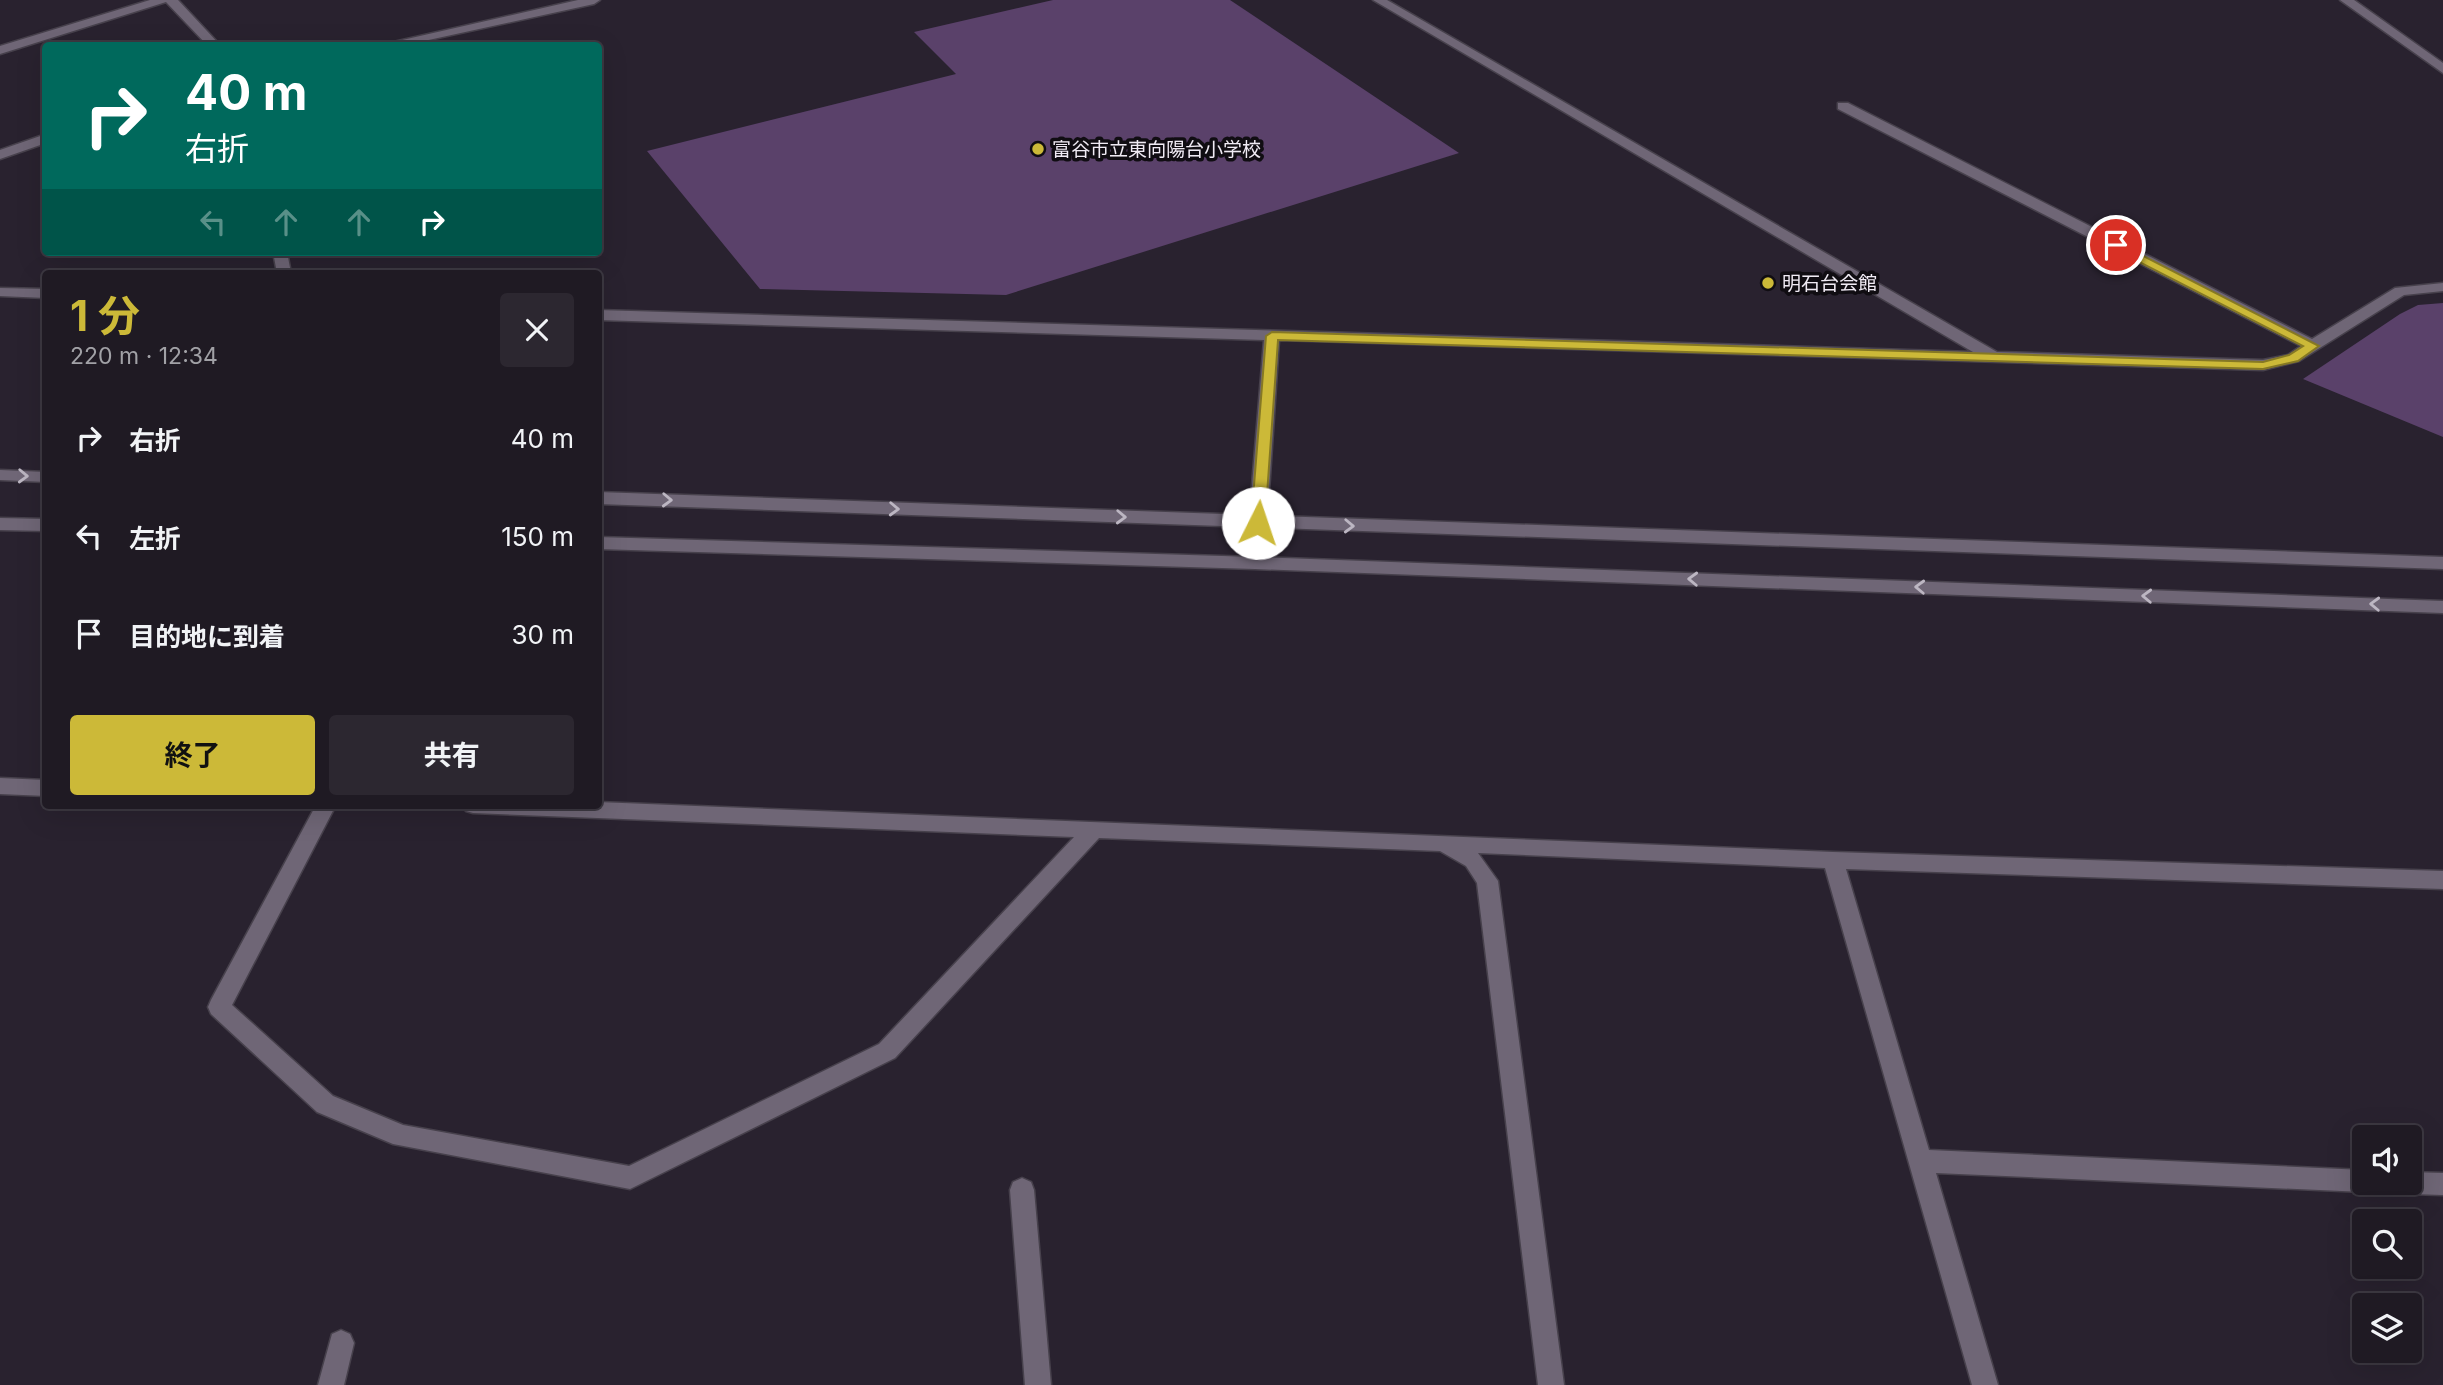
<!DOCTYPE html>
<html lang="ja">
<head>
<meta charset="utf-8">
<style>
  body { margin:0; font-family:Inter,"Noto Sans JP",sans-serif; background:#2c2730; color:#f1f3f6; height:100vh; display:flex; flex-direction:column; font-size:26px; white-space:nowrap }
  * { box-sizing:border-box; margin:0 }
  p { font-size:23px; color:#a1a1a6 }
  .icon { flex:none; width:38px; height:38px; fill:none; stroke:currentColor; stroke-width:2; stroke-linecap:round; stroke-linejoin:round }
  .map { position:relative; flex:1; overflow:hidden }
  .sheet { position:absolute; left:42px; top:270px; width:560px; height:539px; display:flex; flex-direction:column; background:#1f1a23; border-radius:7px; box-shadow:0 7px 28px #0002,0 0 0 2px #3c3841 }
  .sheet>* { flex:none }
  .hud { position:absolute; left:42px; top:42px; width:560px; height:214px; border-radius:7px; box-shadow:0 7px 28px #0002,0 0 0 2px #3c3841; background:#00695c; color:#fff; overflow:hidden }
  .controls { position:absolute; left:2352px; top:1125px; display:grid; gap:14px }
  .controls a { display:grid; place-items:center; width:70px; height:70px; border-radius:7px; background:#1f1a23; box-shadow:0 7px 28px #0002,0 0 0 2px #3c3841; font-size:35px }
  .pin { position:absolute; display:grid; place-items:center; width:60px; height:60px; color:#fff; margin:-30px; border:4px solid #fff; border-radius:50%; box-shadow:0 2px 7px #0007 }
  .me { position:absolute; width:77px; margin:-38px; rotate:4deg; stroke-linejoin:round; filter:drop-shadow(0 0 5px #0008) }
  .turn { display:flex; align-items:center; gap:24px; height:147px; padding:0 28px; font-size:32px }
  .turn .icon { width:91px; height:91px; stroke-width:2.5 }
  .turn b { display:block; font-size:49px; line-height:60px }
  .lanes { display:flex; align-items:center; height:66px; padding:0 28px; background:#0003; justify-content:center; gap:35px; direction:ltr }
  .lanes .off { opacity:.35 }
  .round { display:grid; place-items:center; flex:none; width:74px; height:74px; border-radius:7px; background:#2c2730 }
  .head { display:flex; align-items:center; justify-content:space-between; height:119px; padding:0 28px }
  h1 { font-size:42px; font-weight:700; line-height:52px; color:#ccb938 }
  .button { display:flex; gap:14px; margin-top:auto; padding:14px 28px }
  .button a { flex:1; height:80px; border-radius:7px; background:#ccb938; color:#111; font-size:28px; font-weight:700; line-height:80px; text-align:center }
  .button a+a { background:#2c2730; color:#f1f3f6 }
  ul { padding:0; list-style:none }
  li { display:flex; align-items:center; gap:21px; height:98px; padding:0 28px }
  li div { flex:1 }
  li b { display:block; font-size:26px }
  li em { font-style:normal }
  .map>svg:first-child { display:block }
  .green { fill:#5a416a }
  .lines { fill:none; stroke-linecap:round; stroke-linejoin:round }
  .minor-casing { stroke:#47414c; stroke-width:3 }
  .tertiary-casing { stroke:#47414c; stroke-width:3 }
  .minor { fill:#6f6676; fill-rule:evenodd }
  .tertiary { fill:#6f6676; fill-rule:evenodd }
  .oneway { stroke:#bcb6c2 }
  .route { fill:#ccb938; stroke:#857824; stroke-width:2 }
  .poi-dot { fill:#ccb938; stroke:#100d12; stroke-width:2.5 }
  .labels { text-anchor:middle; stroke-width:7; stroke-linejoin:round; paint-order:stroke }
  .far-poi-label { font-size:19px; fill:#f0ebf4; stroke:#100d12; text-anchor:start }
</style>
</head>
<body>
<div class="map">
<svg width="2443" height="1385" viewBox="0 0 2443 1385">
  <rect width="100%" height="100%" fill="#29222f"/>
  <path class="green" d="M 1053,0 L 1230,0 L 1459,153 L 1006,295 L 760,289 L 647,151 L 956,74 L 914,32 Z
    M 2443,303 L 2443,437 L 2303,379 L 2400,314 L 2418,305 Z"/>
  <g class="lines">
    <defs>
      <path id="minor" d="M 150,0 L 178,0 L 221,46 L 208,46 L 166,2 L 0,54 L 0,46 Z
        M 1373,0 L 1387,0 L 1997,352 L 2263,360 L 2288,355 L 2301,346 L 1838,109 L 1838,103 L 1848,103 L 2312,339 L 2395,288 L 2443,283 L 2443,291 L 2404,295 L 2299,361 L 2263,370 L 1279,340 L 1267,522 L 1258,528 L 1249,522 L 1264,340 L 598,320 L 598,310 L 1973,352 Z
        M 273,252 L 287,252 L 291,273 L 277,273 Z
        M 0,288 L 46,289 L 46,298 L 0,296 Z
        M 0,778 L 46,780 L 46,796 L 0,794 Z
        M 598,802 L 1833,852 L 2443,871 L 2443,889 L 1846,869 L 1929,1150 L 2364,1170 L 2364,1183 L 2375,1183 L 2373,1189 L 2364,1192 L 1936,1173 L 1998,1385 L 1972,1385 L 1825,868 L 1478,853 L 1498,881 L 1564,1385 L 1538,1385 L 1477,883 L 1466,866 L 1440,851 L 1099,838 L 895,1058 L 630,1189 L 393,1144 L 317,1112 L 211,1014 L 208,1007 L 211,1000 L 316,805 L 336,805 L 232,1005 L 333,1096 L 403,1125 L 629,1166 L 879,1044 L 1074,837 L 473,813 L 466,811 L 463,805 L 598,805 Z
        M 2410,1172 L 2443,1173 L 2443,1195 L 2410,1194 L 2401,1191 L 2398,1183 L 2410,1183 Z
        M 1022,1178 L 1031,1182 L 1034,1190 L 1051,1385 L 1025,1385 L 1010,1190 L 1013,1182 Z
        M 341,1330 L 350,1334 L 354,1343 L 344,1385 L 318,1385 L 332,1334 Z"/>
      <path id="tertiary" d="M 578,0 L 600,0 L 594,4 L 401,46 L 376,46 Z
        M 2340,0 L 2354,0 L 2443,63 L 2443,73 Z
        M 46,134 L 46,143 L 0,159 L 0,150 Z
        M 0,470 L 46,472 L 46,482 L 0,480 Z
        M 598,492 L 2443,557 L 2443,569 L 598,504 Z
        M 0,518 L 46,519 L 46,531 L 0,530 Z
        M 598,537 L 1255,557 L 2443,601 L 2443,613 L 1255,569 L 598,549 Z"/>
    </defs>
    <use href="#minor" class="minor-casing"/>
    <use href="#tertiary" class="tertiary-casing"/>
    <use href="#minor" class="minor"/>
    <use href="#tertiary" class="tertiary"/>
  </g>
  <defs><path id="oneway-chevron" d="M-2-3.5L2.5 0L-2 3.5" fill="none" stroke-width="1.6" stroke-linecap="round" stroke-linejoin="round" transform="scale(1.75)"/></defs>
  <g class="oneway">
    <use href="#oneway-chevron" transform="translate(23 476) rotate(2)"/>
    <use href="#oneway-chevron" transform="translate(667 500) rotate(2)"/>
    <use href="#oneway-chevron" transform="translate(894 509) rotate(2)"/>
    <use href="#oneway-chevron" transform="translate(1121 517) rotate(2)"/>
    <use href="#oneway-chevron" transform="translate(1349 526) rotate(2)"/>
    <use href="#oneway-chevron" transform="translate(1693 579) rotate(-178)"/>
    <use href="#oneway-chevron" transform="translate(1920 587) rotate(-178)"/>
    <use href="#oneway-chevron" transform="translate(2147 596) rotate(-178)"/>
    <use href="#oneway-chevron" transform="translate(2375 604) rotate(-178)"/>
  </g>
  <path class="route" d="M 2116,242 L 2319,346 L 2298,361 L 2263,369 L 1278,340 L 1265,523 L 1258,527 L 1251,523 L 1266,336 L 1272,332 L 2263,362 L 2289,355 L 2303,346 L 2112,248 L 2110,245 Z"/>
  <g class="poi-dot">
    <circle cx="1038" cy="149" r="7"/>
    <circle cx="1768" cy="283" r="7"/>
  </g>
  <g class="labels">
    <g class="far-poi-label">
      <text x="1052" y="156">富谷市立東向陽台小学校</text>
      <text x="1782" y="290">明石台会館</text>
    </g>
  </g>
</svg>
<div class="controls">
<a><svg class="icon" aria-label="sound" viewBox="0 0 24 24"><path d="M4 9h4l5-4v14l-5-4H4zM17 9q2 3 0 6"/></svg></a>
<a><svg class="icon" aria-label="search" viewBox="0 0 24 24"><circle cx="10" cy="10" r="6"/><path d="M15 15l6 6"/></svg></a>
<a><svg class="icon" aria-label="layers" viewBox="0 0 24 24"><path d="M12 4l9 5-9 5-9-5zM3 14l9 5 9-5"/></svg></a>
</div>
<div class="pin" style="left:2116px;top:245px;background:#d93025"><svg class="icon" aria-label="arrive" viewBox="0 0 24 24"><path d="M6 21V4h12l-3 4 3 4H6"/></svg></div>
<svg class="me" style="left:1258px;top:523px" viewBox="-20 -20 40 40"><circle r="19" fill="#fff"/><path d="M0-13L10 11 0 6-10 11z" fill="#ccb938"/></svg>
<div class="hud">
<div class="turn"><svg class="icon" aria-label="right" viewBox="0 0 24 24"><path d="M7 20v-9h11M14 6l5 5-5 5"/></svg><div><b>40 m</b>右折</div></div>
<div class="lanes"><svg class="icon off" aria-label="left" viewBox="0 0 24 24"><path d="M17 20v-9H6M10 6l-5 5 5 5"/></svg><svg class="icon off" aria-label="ahead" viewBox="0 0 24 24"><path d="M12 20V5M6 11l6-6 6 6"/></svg><svg class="icon off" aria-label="ahead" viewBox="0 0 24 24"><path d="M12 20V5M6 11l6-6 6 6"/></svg><svg class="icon" aria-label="right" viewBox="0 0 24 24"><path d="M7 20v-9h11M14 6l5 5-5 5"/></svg></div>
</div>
<section class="sheet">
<div class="head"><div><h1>1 分</h1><p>220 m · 12:34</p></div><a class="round"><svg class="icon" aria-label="close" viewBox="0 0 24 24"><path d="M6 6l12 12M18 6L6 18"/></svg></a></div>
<ul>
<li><svg class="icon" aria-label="right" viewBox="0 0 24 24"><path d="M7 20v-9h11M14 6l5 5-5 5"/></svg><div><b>右折</b></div><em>40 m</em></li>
<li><svg class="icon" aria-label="left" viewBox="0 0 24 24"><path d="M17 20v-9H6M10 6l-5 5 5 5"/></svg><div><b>左折</b></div><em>150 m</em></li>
<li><svg class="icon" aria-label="arrive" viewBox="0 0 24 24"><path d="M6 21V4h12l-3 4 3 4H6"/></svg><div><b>目的地に到着</b></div><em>30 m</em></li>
</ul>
<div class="button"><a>終了</a><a>共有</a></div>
</section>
</div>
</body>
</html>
